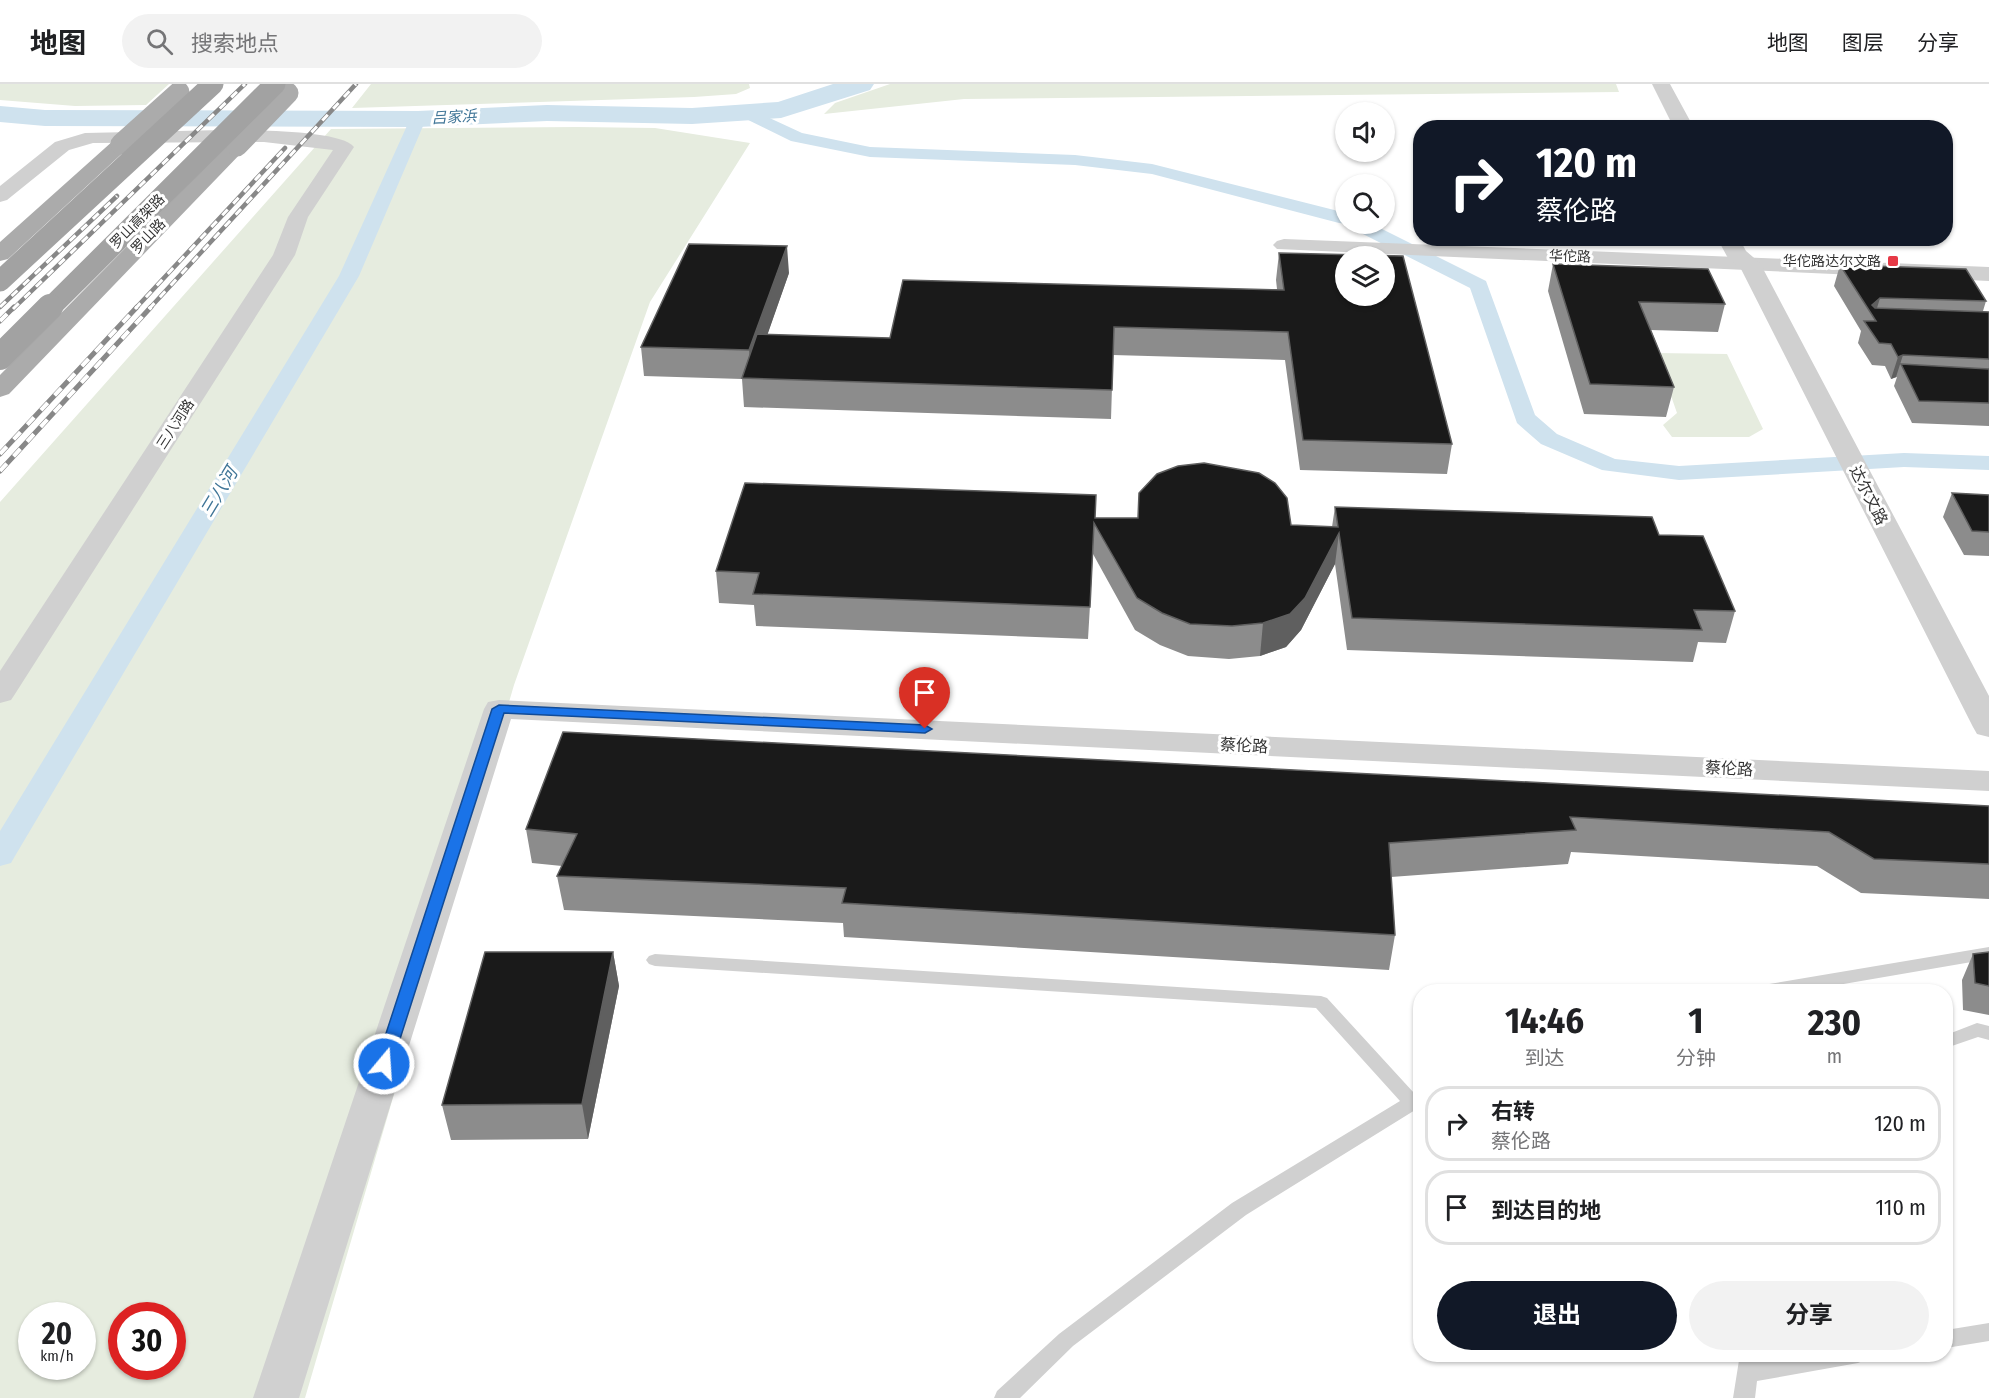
<!DOCTYPE html>
<html lang="zh">
<head>
<meta charset="utf-8">
<style>
  body { margin:0; font-family:"Fira Sans Condensed","Noto Sans SC",sans-serif; background:#f2f2f2; color:#202124; height:100vh; display:flex; flex-direction:column; font-size:22px; white-space:nowrap }
  * { box-sizing:border-box; margin:0 }
  p { font-size:20px; color:#757577 }
  .icon { flex:none; width:33px; height:33px; fill:none; stroke:currentColor; stroke-width:2; stroke-linecap:round; stroke-linejoin:round }
  .map { position:relative; flex:1; overflow:hidden }
  .side { position:absolute; left:1413px; top:900px; width:540px; height:378px; display:flex; flex-direction:column; background:#fff; border-radius:24px; box-shadow:0 2px 4px #0004 }
  .side>* { flex:none }
  .guide { position:absolute; left:1413px; top:36px; width:540px; height:126px; border-radius:24px; box-shadow:0 2px 4px #0004; background:#111827; color:#fff; overflow:hidden }
  .controls { position:absolute; left:1335px; top:18px; display:grid; gap:12px }
  .controls a { display:grid; place-items:center; width:60px; height:60px; border-radius:50%; background:#fff; box-shadow:0 2px 4px #0004; font-size:30px }
  .speed { position:absolute; left:18px; top:1218px; display:flex; gap:12px; font-size:30px; font-weight:700; text-align:center }
  .speed>* { display:grid; place-content:center; width:78px; height:78px; border-radius:50%; background:#fff; box-shadow:0 2px 4px #0004; line-height:1 }
  .speed small { font-size:15px; font-weight:400 }
  .speed .limit { border:9px solid #d22; background:#fff; color:#111 }
  .pin { position:absolute; display:grid; place-items:center; width:51px; height:51px; color:#fff; margin:-62px -26px; border-radius:50% 50% 50% 0; rotate:-45deg; box-shadow:0 0 6px #0007 }
  .pin .icon { rotate:45deg }
  .me { position:absolute; width:66px; margin:-33px; rotate:18deg; stroke-linejoin:round; filter:drop-shadow(0 0 4px #0008) }
  .turn { display:flex; align-items:center; gap:21px; height:126px; padding:0 24px; font-size:27px }
  .turn .icon { width:78px; height:78px; stroke-width:2.5 }
  .turn b { display:block; font-size:42px; line-height:51px }
  .eta { display:flex; justify-content:space-evenly; align-items:center; height:102px; text-align:center }
  .eta b { font-size:36px; font-weight:700; line-height:42px }
  .primary-button { display:flex; gap:12px; margin-top:auto; padding:12px 24px }
  .primary-button a { flex:1; height:69px; border-radius:36px; background:#111827; color:#fff; font-size:24px; font-weight:700; line-height:69px; text-align:center }
  .primary-button a+a { background:#f2f2f2; color:#202124 }
  ul { padding:0; list-style:none }
  li { display:flex; align-items:center; gap:18px; height:75px; margin:0 12px 9px; padding:0 12px; border:3px solid #e0e0e0; border-radius:24px }
  li div { flex:1 }
  li b { display:block; font-size:22px }
  li em { font-style:normal }
  header { display:flex; align-items:center; gap:36px; box-sizing:border-box; height:84px; padding:0 30px; background:#fff; border-bottom:2px solid #e0e0e0 }
  header strong { font-size:28px }
  nav { display:flex; gap:33px; margin-inline-start:auto; font-size:21px }
  .search { width:420px; height:54px; background:#f2f2f2; display:flex; align-items:center; gap:15px; box-sizing:border-box; padding:0 21px; border-radius:33px; color:#757577; font-size:22px }
  .map>svg:first-child { display:block }
  .green { fill:#e6ecdf; fill-rule:evenodd }
  .lines { fill:none; stroke-linecap:round; stroke-linejoin:round }
  .canal { fill:#cfe2ee; fill-rule:evenodd }
  .river { fill:#cfe2ee; fill-rule:evenodd }
  .service { fill:#d0d0d0; fill-rule:evenodd }
  .minor { fill:#d0d0d0; fill-rule:evenodd }
  .tertiary { fill:#d0d0d0; fill-rule:evenodd }
  .primary { fill:#ababab; fill-rule:evenodd }
  .rail-far1-casing { stroke:#888; stroke-width:4.5 }
  .rail-casing { stroke:#888; stroke-width:5 }
  .rail-far1 { stroke:#fff; stroke-width:3; stroke-dasharray:8; stroke-linecap:butt }
  .rail { stroke:#fff; stroke-width:4; stroke-dasharray:10; stroke-linecap:butt }
  .primary-bridge { stroke:#ababab; stroke-width:21 }
  .trunk-bridge-far1 { stroke:#a2a2a2; stroke-width:21 }
  .trunk-bridge { stroke:#a2a2a2; stroke-width:26 }
  .wall { fill:#8c8c8c }
  .shaded-wall { fill:#5f5f5f }
  .building { fill:#1a1a1a; stroke:#5f5f5f; stroke-width:1.5; fill-rule:evenodd }
  .route { fill:#1a73e8; stroke:#114b97; stroke-width:1.5 }
  .poi-dot { fill:#e63946; stroke:#fff; stroke-width:2 }
  .labels { text-anchor:middle; stroke-width:6; stroke-linejoin:round; paint-order:stroke }
  .far-street-label { font-size:14px; fill:#333; stroke:#fff }
  .far-poi-label { font-size:14px; fill:#333; stroke:#fff; text-anchor:end }
  .far-water-label { font-size:15px; font-style:italic; fill:#3f7597; stroke:#fff }
  .street-label { font-size:16px; fill:#333; stroke:#fff }
  .water-label { font-size:18px; font-style:italic; fill:#3f7597; stroke:#fff }
</style>
</head>
<body>
<header>
<strong>地图</strong>
<div class="search"><svg class="icon" aria-label="search" viewBox="0 0 24 24"><circle cx="10" cy="10" r="6"/><path d="M15 15l6 6"/></svg>搜索地点</div>
<nav><a>地图</a><a>图层</a><a>分享</a></nav>
</header>
<div class="map">
<svg width="1989" height="1314" viewBox="0 0 1989 1314">
  <rect width="100%" height="100%" fill="#fff"/>
  <path class="green" d="M 0,0 L 169,0 L 146,21 L 75,22 L 0,16 Z
    M 371,0 L 749,0 L 750,4 L 736,10 L 694,13 L 352,24 Z
    M 890,0 L 1616,0 L 1619,8 L 964,15 L 824,30 L 835,19 Z
    M 577,43 L 655,44 L 750,59 L 650,218 L 514,601 L 305,1314 L 0,1314 L 0,418 L 331,45 ZM 32,1232 L 82,1232 L 82,1282 L 32,1282 ZM 122,1232 L 172,1232 L 172,1282 L 122,1282 Z
    M 1656,269 L 1727,270 L 1763,345 L 1749,353 L 1672,353 L 1663,341 L 1677,329 Z"/>
  <g class="lines">
    <path class="canal" d="M 746,23 L 802,49 L 870,63 L 1075,71 L 1152,80 L 1346,129 L 1346,140 L 1372,140 L 1486,197 L 1535,331 L 1557,350 L 1615,375 L 1679,382 L 1904,369 L 1989,372 L 1989,386 L 1904,383 L 1679,396 L 1602,386 L 1541,360 L 1517,339 L 1470,204 L 1351,144 L 1349,140 L 1339,139 L 1152,90 L 1075,81 L 870,73 L 791,57 L 740,32 L 738,28 L 740,24 Z
      M 418,30 L 426,35 L 359,192 L 15,772 L 11,779 L 0,782 L 0,747 L 339,192 L 410,35 Z"/>
    <path class="river" d="M 833,0 L 874,0 L 870,6 L 781,34 L 692,40 L 547,37 L 418,43 L 45,42 L 0,38 L 0,22 L 45,26 L 418,27 L 547,21 L 692,24 L 778,18 Z"/>
    <path class="service" d="M 1989,863 L 1989,875 L 1797,908 L 1749,908 L 1751,904 L 1757,902 Z
      M 655,870 L 1321,912 L 1327,914 L 1414,1009 L 1420,1007 L 1420,1023 L 1246,1131 L 1073,1262 L 1020,1314 L 994,1314 L 997,1307 L 1059,1250 L 1232,1119 L 1400,1017 L 1316,924 L 655,882 L 649,880 L 646,876 L 649,872 Z
      M 1977,939 L 1989,942 L 1989,956 L 1978,953 L 1946,964 L 1946,951 Z
      M 1989,1239 L 1989,1257 L 1946,1264 L 1946,1246 Z
      M 1740,1270 L 1761,1270 L 1760,1278 L 1804,1270 L 1868,1270 L 1865,1276 L 1858,1279 L 1757,1297 L 1755,1314 L 1733,1314 Z"/>
    <path class="minor" d="M 224,46 C 247,46 342,46 354,63 L 308,133 L 295,171 L 15,610 L 11,616 L 0,619 L 0,587 L 273,171 L 288,133 L 333,66 L 264,58 L 93,59 L 69,66 L 7,116 L 0,118 L 0,102 L 55,58 L 85,49 Z
      M 1284,155 L 1989,183 L 1989,197 L 1277,165 L 1273,161 L 1277,157 Z
      M 499,616 L 1989,687 L 1989,707 L 511,635 L 299,1314 L 253,1314 L 484,625 L 488,618 Z"/>
    <path class="tertiary" d="M 1652,0 L 1670,0 L 1694,44 L 1674,44 Z
      M 1717,154 L 1739,154 L 1746,167 L 1760,179 L 1989,612 L 1989,653 L 1977,650 L 1973,643 L 1740,183 L 1729,176 Z"/>
    <path class="primary" d="M 121,54 L 128,56 L 131,60 L 128,64 L 8,175 L 0,177 L 0,158 L 114,56 Z
      M 237,56 L 244,58 L 247,62 L 244,66 L 9,310 L 0,313 L 0,291 L 230,58 Z"/>
    <defs>
      <path id="rail-far1" d="M 0,223 L 117,112
        M 13,225 L 245,0
        M 135,225 L 285,64
        M 149,225 L 356,0"/>
      <path id="rail" d="M 0,237 L 14,223
        M 0,370 L 137,223
        M 0,387 L 151,223"/>
    </defs>
    <use href="#rail-far1" class="rail-far1-casing"/>
    <use href="#rail" class="rail-casing"/>
    <use href="#rail-far1" class="rail-far1"/>
    <use href="#rail" class="rail"/>
    <path class="primary-bridge" d="M 121,60 L 179,8
      M 237,62 L 288,9"/>
    <path class="trunk-bridge-far1" d="M 0,197 L 213,0
      M 49,225 L 275,0"/>
    <path class="trunk-bridge" d="M 0,273 L 50,223"/>
  </g>
  <path class="wall" d="M 1279,169 L 1452,360 L 1447,390 L 1300,386 L 1285,276 L 1113,271 L 1111,335 L 744,323 L 742,295 L 644,292 L 641,263 L 789,189 L 767,251 L 890,254 L 1277,205 L 1276,196 Z
    M 1553,180 L 1725,220 L 1718,248 L 1651,246 L 1674,303 L 1666,333 L 1584,330 L 1548,207 Z
    M 1840,181 L 1986,217 L 1983,227 L 1989,228 L 1989,342 L 1912,339 L 1894,302 L 1897,293 L 1891,295 L 1885,282 L 1872,281 L 1858,259 L 1861,247 L 1834,202 Z
    M 1952,409 L 1989,411 L 1989,472 L 1964,471 L 1943,433 Z
    M 1335,423 L 1659,451 L 1735,527 L 1726,559 L 1698,558 L 1693,578 L 1347,566 L 1335,480 L 1301,546 L 1286,563 L 1260,572 L 1229,575 L 1188,572 L 1160,561 L 1135,546 L 1093,470 L 1088,555 L 756,542 L 754,521 L 719,519 L 716,487 L 1095,434 L 1332,443 Z
    M 1989,722 L 1989,815 L 1861,809 L 1817,782 L 1571,768 L 1568,780 L 1391,793 L 1395,851 L 1389,886 L 844,853 L 843,839 L 564,826 L 557,792 L 562,782 L 532,779 L 526,745 Z
    M 613,868 L 619,902 L 588,1055 L 451,1056 L 442,1021 Z
    M 1989,868 L 1989,931 L 1963,926 L 1962,896 L 1973,870 Z"/>
  <path class="shaded-wall" d="M 787,162 L 789,189 L 752,295 L 749,266 Z
    M 1880,214 L 1874,234 L 1872,221 Z
    M 1903,271 L 1896,293 L 1891,295 L 1898,273 Z
    M 1339,449 L 1335,480 L 1301,546 L 1286,563 L 1260,572 L 1263,539 Z
    M 613,868 L 619,902 L 588,1055 L 582,1020 Z"/>
  <path class="building" d="M 689,160 L 787,162 L 749,266 L 641,263 Z
    M 1279,169 L 1403,172 L 1452,360 L 1303,356 L 1288,248 L 1114,243 L 1112,306 L 742,294 L 757,250 L 890,254 L 903,196 L 1284,206 ZM 1346,172 L 1384,172 L 1384,212 L 1346,212 Z
    M 1553,180 L 1708,185 L 1725,220 L 1639,218 L 1674,303 L 1590,300 Z
    M 1840,181 L 1966,185 L 1986,217 L 1880,214 L 1872,221 L 1875,224 L 1989,228 L 1989,275 L 1903,271 L 1898,273 L 1891,260 L 1879,259 L 1864,237 L 1876,237 Z
    M 1901,280 L 1989,285 L 1989,319 L 1919,317 Z
    M 1204,379 L 1259,389 L 1275,399 L 1287,414 L 1291,441 L 1338,443 L 1335,423 L 1652,433 L 1659,451 L 1703,452 L 1735,527 L 1694,526 L 1702,546 L 1352,534 L 1339,449 L 1305,514 L 1290,530 L 1263,539 L 1232,542 L 1190,540 L 1162,529 L 1137,514 L 1094,439 L 1090,523 L 753,510 L 759,489 L 716,487 L 745,399 L 1096,411 L 1095,434 L 1138,434 L 1139,409 L 1157,390 L 1178,382 Z
    M 1952,409 L 1989,411 L 1989,448 L 1972,447 Z
    M 563,648 L 1989,722 L 1989,780 L 1874,775 L 1829,748 L 1570,733 L 1576,746 L 1389,759 L 1395,851 L 842,819 L 846,804 L 557,792 L 577,750 L 526,745 Z
    M 485,868 L 613,868 L 582,1020 L 442,1021 Z
    M 1989,868 L 1989,902 L 1975,899 L 1973,870 Z"/>
  <path class="route" d="M 499,621 L 925,641 L 932,645 L 925,649 L 504,629 L 392,980 L 390,985 L 378,985 L 376,980 L 492,625 Z"/>
  <rect class="poi-dot" x="1887" y="171" width="12" height="12" rx="3"/>
  <g class="labels">
    <g class="far-street-label">
      <text transform="translate(137 137) rotate(-45)" y="5">罗山高架路</text>
      <text transform="translate(148 152) rotate(-46)" y="5">罗山路</text>
      <text transform="translate(1570 172) rotate(2)" y="5">华佗路</text>
      <text transform="translate(175 340) rotate(-57)" y="5">三八河路</text>
    </g>
    <g class="far-poi-label">
      <text x="1881" y="182">华佗路达尔文路</text>
    </g>
    <g class="far-water-label">
      <text transform="translate(454 33) rotate(-3)" y="5">吕家浜</text>
    </g>
    <g class="street-label">
      <text transform="translate(1869 411) rotate(63)" y="6">达尔文路</text>
      <text transform="translate(1244 661) rotate(3)" y="6">蔡伦路</text>
      <text transform="translate(1729 684) rotate(3)" y="6">蔡伦路</text>
    </g>
    <g class="water-label">
      <text transform="translate(219 408) rotate(-59)" y="6">三八河</text>
    </g>
  </g>
</svg>
<div class="controls">
<a><svg class="icon" aria-label="sound" viewBox="0 0 24 24"><path d="M4 9h4l5-4v14l-5-4H4zM17 9q2 3 0 6"/></svg></a>
<a><svg class="icon" aria-label="search" viewBox="0 0 24 24"><circle cx="10" cy="10" r="6"/><path d="M15 15l6 6"/></svg></a>
<a><svg class="icon" aria-label="layers" viewBox="0 0 24 24"><path d="M12 4l9 5-9 5-9-5zM3 14l9 5 9-5"/></svg></a>
</div>
<div class="speed"><div>20<small>km/h</small></div><div class="limit">30</div></div>
<div class="pin" style="left:925px;top:645px;background:#d93025"><svg class="icon" aria-label="arrive" viewBox="0 0 24 24"><path d="M6 21V4h12l-3 4 3 4H6"/></svg></div>
<svg class="me" style="left:384px;top:980px" viewBox="-20 -20 40 40"><circle r="17" fill="#1a73e8" stroke="#fff" stroke-width="3"/><path d="M0-11L8 9 0 5-8 9z" fill="#fff"/></svg>
<div class="guide">
<div class="turn"><svg class="icon" aria-label="right" viewBox="0 0 24 24"><path d="M7 20v-9h11M14 6l5 5-5 5"/></svg><div><b>120 m</b>蔡伦路</div></div>
</div>
<section class="side">
<div class="eta">
<div><b>14:46</b><p>到达</p></div>
<div><b>1</b><p>分钟</p></div>
<div><b>230</b><p>m</p></div>
</div>
<ul>
<li><svg class="icon" aria-label="right" viewBox="0 0 24 24"><path d="M7 20v-9h11M14 6l5 5-5 5"/></svg><div><b>右转</b><p>蔡伦路</p></div><em>120 m</em></li>
<li><svg class="icon" aria-label="arrive" viewBox="0 0 24 24"><path d="M6 21V4h12l-3 4 3 4H6"/></svg><div><b>到达目的地</b></div><em>110 m</em></li>
</ul>
<div class="primary-button"><a>退出</a><a>分享</a></div>
</section>
</div>
</body>
</html>
